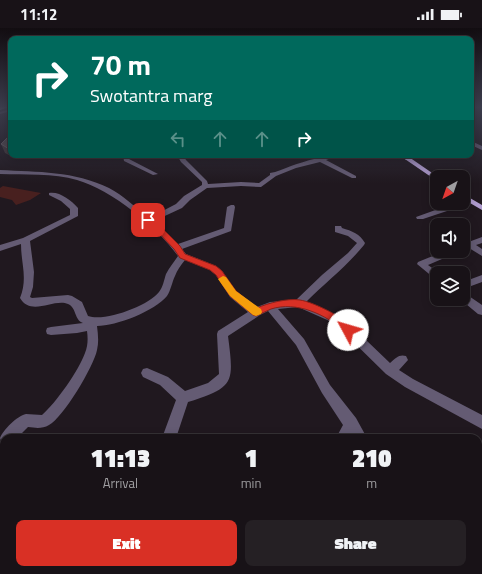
<!DOCTYPE html>
<html lang="en">
<head>
<meta charset="utf-8">
<style>
  body { margin:0; font-family:"Titillium Web",sans-serif; background:#252024; color:#f1f3f6; height:100vh; display:flex; flex-direction:column; font-size:15px; white-space:nowrap }
  * { box-sizing:border-box; margin:0 }
  p { font-size:13px; color:#9f9ea1 }
  .icon { flex:none; width:22px; height:22px; fill:none; stroke:currentColor; stroke-width:2; stroke-linecap:round; stroke-linejoin:round }
  .map { position:relative; flex:1; overflow:hidden }
  .panel { position:absolute; left:0px; top:406px; width:482px; height:140px; display:flex; flex-direction:column; background:#181217; border-radius:12px 12px 0 0; box-shadow:0 2px 10px #0003,0 0 0 1px #363236 }
  .panel>* { flex:none }
  .hud { position:absolute; left:8px; top:8px; width:466px; height:122px; border-radius:8px; box-shadow:0 2px 10px #0003,0 0 0 1px #363236; background:#00695c; color:#fff; overflow:hidden }
  .needle { width:26px; rotate:220deg }
  .tools { position:absolute; left:430px; top:142px; display:grid; gap:8px }
  .tools a { display:grid; place-items:center; width:40px; height:40px; border-radius:8px; background:#181217; box-shadow:0 2px 10px #0003,0 0 0 1px #363236; font-size:20px }
  .pin { position:absolute; display:grid; place-items:center; width:34px; height:34px; color:#fff; margin:-17px; border-radius:8px; box-shadow:0 2px 6px #0006 }
  .me { position:absolute; width:44px; margin:-22px; rotate:309deg; stroke-linejoin:round; filter:drop-shadow(0 0 3px #0008) }
  .turn { display:flex; align-items:center; gap:14px; height:84px; padding:0 16px; font-size:18px }
  .turn .icon { width:52px; height:52px; stroke-width:2.5 }
  .turn b { display:block; font-size:28px; line-height:34px }
  .lanes { display:flex; align-items:center; height:38px; padding:0 16px; background:#0003; justify-content:center; gap:20px; direction:ltr }
  .lanes .off { opacity:.35 }
  .eta { display:flex; justify-content:space-evenly; align-items:center; height:68px; text-align:center }
  .eta b { font-size:24px; font-weight:800; line-height:28px }
  .action { display:flex; gap:8px; margin-top:auto; padding:8px 16px }
  .action a { flex:1; height:46px; border-radius:8px; background:#d93025; color:#fff; font-size:16px; font-weight:800; line-height:46px; text-align:center }
  .action a+a { background:#252024; color:#f1f3f6 }
  .status { display:flex; justify-content:space-between; align-items:center; height:28px; padding:0 20px; background:#181217; direction:ltr }
  .status svg { height:11px; fill:currentColor }
  .map>svg:first-child { display:block }
  .green { fill:#48201f }
  .lines { fill:none; stroke-linecap:round; stroke-linejoin:round }
  .minor { fill:#645b73; fill-rule:evenodd }
  .major { fill:#af9bce; fill-rule:evenodd }
  .highway { fill:#cdb5f2; fill-rule:evenodd }
  .wall { fill:#42373b }
  .shaded-wall { fill:#2e2329 }
  .building { fill:#53484c; stroke:#685e62 }
  .route { fill:#d93025; stroke:#8d1f18 }
  .slow { fill:#f59e0b }
</style>
</head>
<body>
<div class="status"><b>11:12</b><svg viewBox="0 0 49 12"><path d="M0 12V9h3v3zM5 12V6h3v6zM10 12V3h3v9zM15 12V0h3v12zM26 1h20v11H26zM47 4h2v5h-2z"/></svg></div>
<div class="map">
<svg width="482" height="546" viewBox="0 0 482 546">
  <rect width="100%" height="100%" fill="#20181f"/>
  <path class="green" d="M 3,158 L 41,165 L 30,172 L 16,177 L 12,172 L 0,169 L 0,160 Z"/>
  <g class="lines">
    <path class="minor" d="M 11,81 L 11,83 L 0,86 L 0,84 Z
      M 471,113 L 482,118 L 482,122 L 471,117 Z
      M 123,127 L 129,127 L 129,131 L 158,146 L 153,147 L 124,133 Z
      M 177,127 L 183,127 L 186,132 L 207,153 L 208,156 L 241,154 L 259,155 L 270,147 L 270,145 C 277,144 283,141 291,138 C 306,133 324,127 340,127 L 326,132 L 356,148 L 356,150 L 352,150 L 320,134 L 296,140 L 276,148 L 261,159 L 241,158 L 207,160 L 190,172 L 182,180 L 154,193 L 178,216 L 224,200 L 227,179 L 231,177 L 234,177 L 235,179 L 231,203 L 182,221 L 186,226 L 216,238 L 222,243 L 236,263 L 257,279 L 270,274 L 296,272 L 322,247 L 348,225 L 357,215 L 348,208 L 335,204 L 335,198 L 341,198 L 342,200 C 352,203 360,206 365,215 L 364,217 C 347,238 325,255 306,274 L 342,289 L 390,335 C 396,330 399,326 406,328 L 408,332 L 399,342 L 413,351 L 482,387 L 482,401 L 405,359 L 386,346 L 334,295 L 298,279 L 278,281 L 304,311 L 330,357 L 356,390 L 367,410 L 351,409 L 336,410 L 343,397 L 322,365 L 296,317 L 268,283 L 260,287 L 228,308 C 234,355 235,359 188,374 L 176,410 L 162,410 L 176,372 L 160,357 L 143,349 L 141,345 L 143,341 L 147,340 L 168,349 L 185,363 L 208,355 L 219,346 L 217,306 L 218,303 L 248,284 L 230,269 L 216,247 L 210,242 L 185,232 C 181,237 177,242 175,248 C 172,254 171,262 167,268 C 155,283 116,298 97,298 C 98,306 99,314 97,322 C 94,338 63,390 49,397 C 42,401 36,400 28,399 L 17,410 L 4,410 L 4,416 L 2,415 L 0,410 C 3,402 17,388 26,386 C 31,386 37,387 42,387 C 56,375 79,342 85,325 C 88,318 88,310 87,303 L 77,305 L 51,307 L 47,306 L 46,303 L 47,300 L 51,299 L 83,295 C 74,292 77,280 68,276 C 54,270 31,289 20,270 C 28,250 21,236 21,216 L 0,223 L 0,217 L 23,210 L 70,187 L 70,181 L 61,173 L 49,167 L 49,165 C 59,163 71,172 78,180 L 78,188 L 30,213 L 34,244 L 33,259 L 30,269 L 32,270 L 68,267 L 72,268 L 82,274 L 88,288 C 105,294 148,278 159,264 C 163,259 164,252 166,246 C 169,240 174,234 178,228 C 157,199 112,162 77,152 C 54,145 24,147 0,146 L 0,142 C 38,144 74,143 109,160 C 123,167 136,180 149,190 L 176,176 L 184,168 L 202,157 L 202,154 L 181,134 Z
      M 410,127 L 420,127 L 406,132 L 403,130 Z
      M 463,173 L 466,175 L 465,177 L 423,191 L 417,191 L 416,189 L 455,175 L 463,175 Z
      M 482,209 L 482,215 L 476,217 L 482,221 L 482,228 L 469,220 L 463,222 L 463,216 Z
      M 445,223 L 457,223 L 456,225 L 428,237 L 439,245 L 437,245 L 437,251 L 434,250 L 417,236 L 418,234 Z
      M 482,247 L 482,254 L 463,261 L 463,254 Z
      M 463,264 L 482,277 L 482,287 L 478,286 L 460,271 L 463,271 Z
      M 0,430 L 4,431 L 4,445 L 0,444 Z
      M 478,482 L 482,484 L 482,500 L 478,498 Z
      M 0,506 L 4,507 L 4,523 L 0,522 Z
      M 66,542 L 86,542 L 88,546 L 68,546 Z
      M 107,542 L 125,542 L 125,546 L 107,546 Z
      M 341,542 L 359,542 L 360,546 L 342,546 Z"/>
    <path class="major" d="M 399,127 L 406,127 L 438,149 L 437,149 L 437,153 Z
      M 463,166 L 482,177 L 482,182 L 463,171 Z"/>
    <path class="highway" d="M 0,79 L 8,79 L 0,82 Z"/>
  </g>
  <path class="wall" d="M 11,106 L 11,127 L 73,127 L 65,130 L 13,129 L 5,125 L 1,116 Z"/>
  <path class="shaded-wall" d="M 64,127 L 73,127 L 65,130 Z"/>
  <path class="building" d="M 11,106 L 11,121 L 9,121 L 1,116 Z"/>
  <linearGradient id="sky" x2="0" y2="1"><stop stop-color="#120d11"/><stop offset="0.51" stop-color="#3c3d4d"/><stop offset="1" stop-color="#3c3d4d" stop-opacity="0"/></linearGradient>
  <rect width="482" height="155" fill="url(#sky)"/>
  <path class="route" d="M 148,190 L 160,198 L 180,218 L 185,226 L 216,238 L 222,243 L 236,263 L 257,280 C 268,275 288,270 300,272 C 313,274 347,290 353,302 L 352,304 L 345,304 C 326,286 296,273 271,281 C 266,283 261,286 256,288 L 253,287 L 230,268 L 216,247 L 210,242 L 180,230 L 174,221 L 155,201 L 145,194 L 145,191 Z"/>
  <path class="slow" d="M 223,248 L 226,249 L 236,263 L 261,281 L 262,284 L 261,286 L 256,288 L 253,287 L 230,268 L 218,251 Z"/>
</svg>
<div class="tools">
<a><svg class="needle" viewBox="-14 -14 28 28"><path d="M0-13l5 13h-10z" fill="#e53935"/><path d="M0 13l5-13h-10z" fill="#9f9ea1"/></svg></a>
<a><svg class="icon" aria-label="sound" viewBox="0 0 24 24"><path d="M4 9h4l5-4v14l-5-4H4zM17 9q2 3 0 6"/></svg></a>
<a><svg class="icon" aria-label="layers" viewBox="0 0 24 24"><path d="M12 4l9 5-9 5-9-5zM3 14l9 5 9-5"/></svg></a>
</div>
<div class="pin" style="left:148px;top:192px;background:#d93025"><svg class="icon" aria-label="arrive" viewBox="0 0 24 24"><path d="M6 21V4h12l-3 4 3 4H6"/></svg></div>
<svg class="me" style="left:348px;top:302px" viewBox="-20 -20 40 40"><circle r="19" fill="#fff"/><path d="M0-13L10 11 0 6-10 11z" fill="#d93025"/></svg>
<div class="hud">
<div class="turn"><svg class="icon" aria-label="right" viewBox="0 0 24 24"><path d="M7 20v-9h11M14 6l5 5-5 5"/></svg><div><b>70 m</b>Swotantra marg</div></div>
<div class="lanes"><svg class="icon off" aria-label="left" viewBox="0 0 24 24"><path d="M17 20v-9H6M10 6l-5 5 5 5"/></svg><svg class="icon off" aria-label="ahead" viewBox="0 0 24 24"><path d="M12 20V5M6 11l6-6 6 6"/></svg><svg class="icon off" aria-label="ahead" viewBox="0 0 24 24"><path d="M12 20V5M6 11l6-6 6 6"/></svg><svg class="icon" aria-label="right" viewBox="0 0 24 24"><path d="M7 20v-9h11M14 6l5 5-5 5"/></svg></div>
</div>
<section class="panel">
<div class="eta">
<div><b>11:13</b><p>Arrival</p></div>
<div><b>1</b><p>min</p></div>
<div><b>210</b><p>m</p></div>
</div>
<div class="action"><a>Exit</a><a>Share</a></div>
</section>
</div>
</body>
</html>
